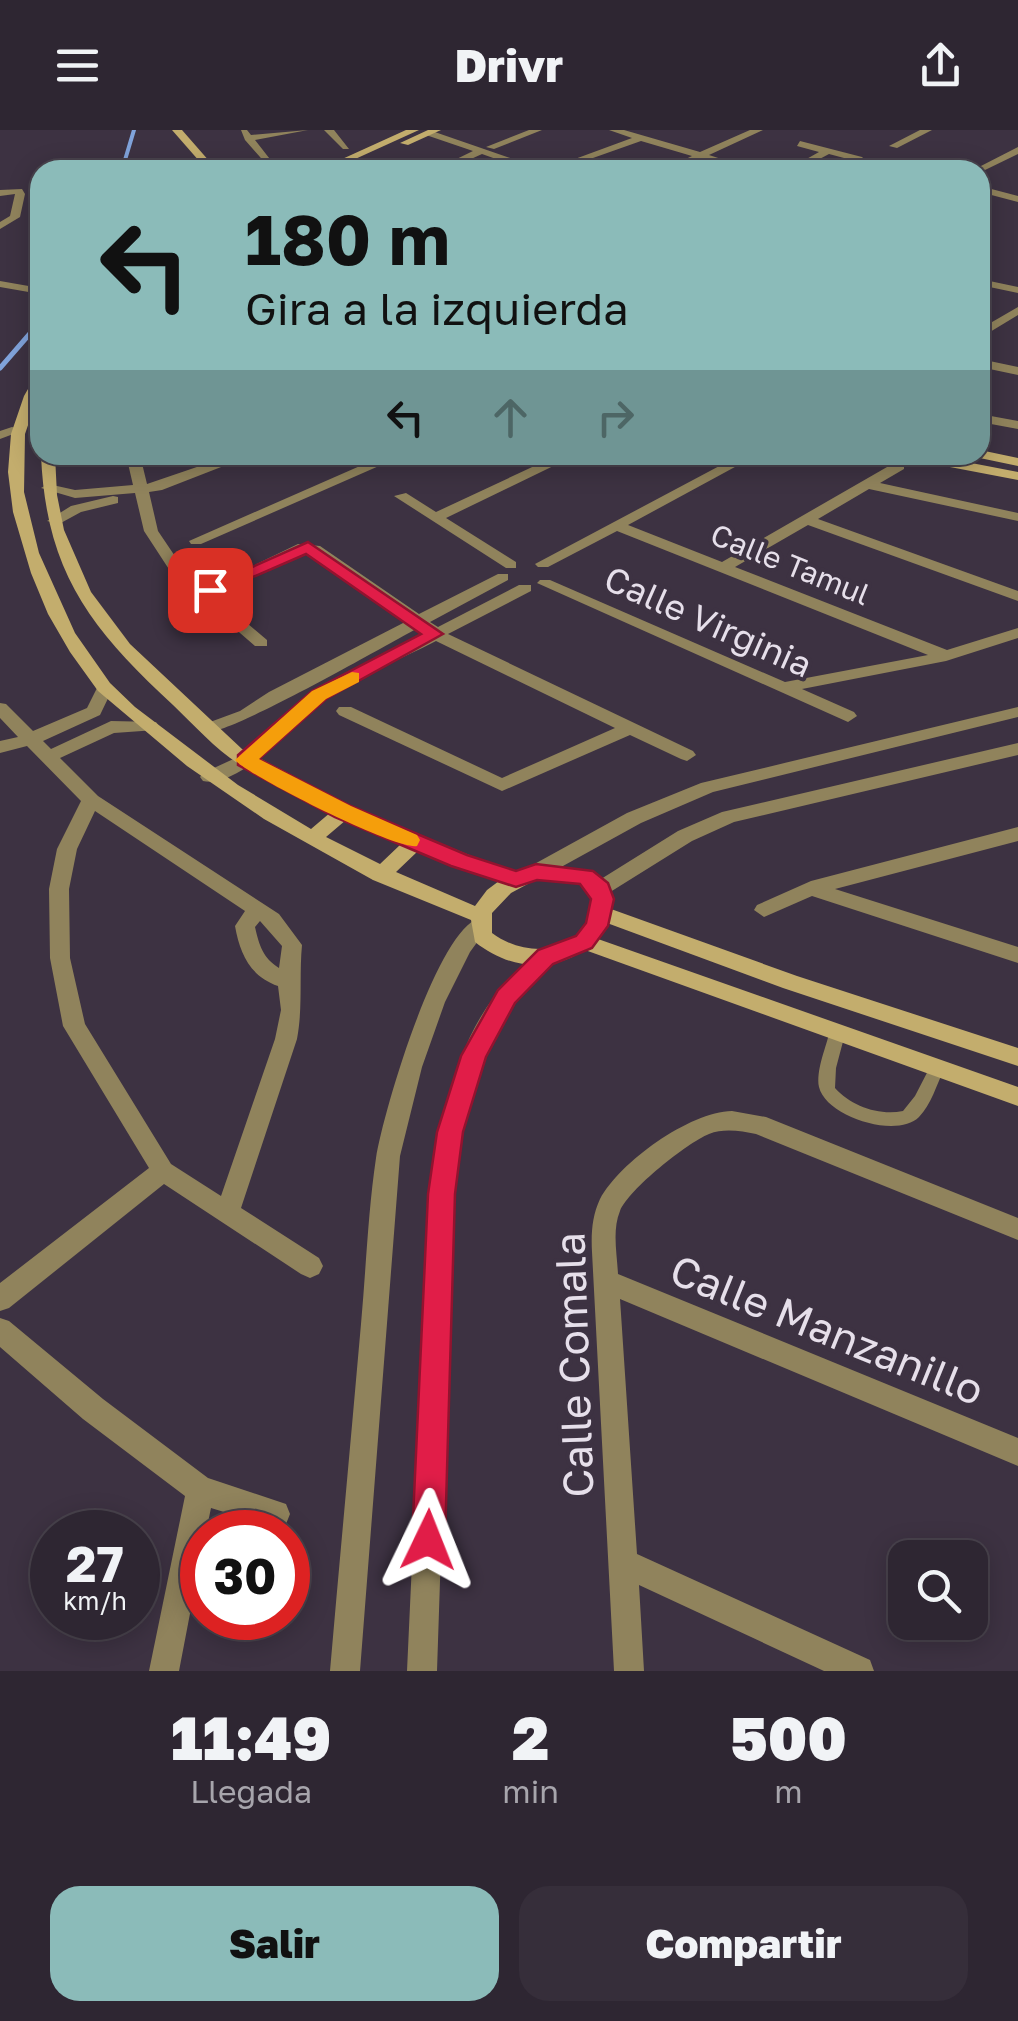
<!DOCTYPE html>
<html lang="es">
<head>
<meta charset="utf-8">
<style>
  body { margin:0; font-family:"Golos Text",sans-serif; background:#362e3a; color:#f1f3f6; height:100vh; display:flex; flex-direction:column; font-size:38px; white-space:nowrap }
  * { box-sizing:border-box; margin:0 }
  p { font-size:32px; color:#a7a5ac }
  .icon { flex:none; width:55px; height:55px; fill:none; stroke:currentColor; stroke-width:2; stroke-linecap:round; stroke-linejoin:round }
  .map { position:relative; height:1541px; overflow:hidden }
  .details { display:flex; flex-direction:column; background:#2e2632; flex:1 }
  .details>* { flex:none }
  .banner { position:absolute; left:30px; top:30px; width:960px; height:305px; border-radius:30px; box-shadow:0 5px 25px #0003,0 0 0 2px #49434d; background:#8bbbb9; color:#111; overflow:hidden }
  .tools { position:absolute; left:888px; top:1410px; display:grid; gap:20px }
  .tools a { display:grid; place-items:center; width:100px; height:100px; border-radius:20px; background:#2e2632; box-shadow:0 5px 25px #0003,0 0 0 2px #49434d; font-size:50px }
  .speed { position:absolute; left:30px; top:1380px; display:flex; gap:20px; font-size:50px; font-weight:700; text-align:center }
  .speed>* { display:grid; place-content:center; width:130px; height:130px; border-radius:50%; background:#2e2632; box-shadow:0 5px 25px #0003,0 0 0 2px #49434d; line-height:1 }
  .speed small { font-size:25px; font-weight:400 }
  .speed .limit { border:15px solid #d22; background:#fff; color:#111 }
  .pin { position:absolute; display:grid; place-items:center; width:85px; height:85px; color:#fff; margin:-42px; border-radius:20px; box-shadow:0 5px 15px #0006 }
  .me { position:absolute; width:110px; margin:-55px; rotate:2deg; stroke-linejoin:round; filter:drop-shadow(0 0 8px #0008) }
  .turn { display:flex; align-items:center; gap:35px; height:210px; padding:0 50px; font-size:45px }
  .turn .icon { width:130px; height:130px; stroke-width:2.5 }
  .turn b { display:block; font-size:70px; line-height:85px }
  .lanes { display:flex; align-items:center; height:95px; padding:0 50px; background:#0003; justify-content:center; gap:50px; direction:ltr }
  .lanes .off { opacity:.35 }
  .eta { display:flex; justify-content:space-evenly; align-items:center; height:170px; text-align:center }
  .eta b { font-size:60px; font-weight:800; line-height:70px }
  .action { display:flex; gap:20px; margin-top:auto; padding:20px 50px }
  .action a { flex:1; height:115px; border-radius:30px; background:#8bbbb9; color:#111; font-size:40px; font-weight:800; line-height:115px; text-align:center }
  .action a+a { background:#362e3a; color:#f1f3f6 }
  header { display:flex; justify-content:space-between; align-items:center; height:130px; padding:0 50px; background:#2e2632; font-size:45px; font-weight:800 }
  .map>svg:first-child { display:block }
  .lines { fill:none; stroke-linecap:round; stroke-linejoin:round }
  .stream-far1 { stroke:#80a3db; stroke-width:4 }
  .stream { stroke:#80a3db; stroke-width:5 }
  .lane { fill:#90835c; fill-rule:evenodd }
  .street { fill:#90835c; fill-rule:evenodd }
  .secondary { fill:#c3ad6d; fill-rule:evenodd }
  .route { fill:#e11d48; stroke:#92132f; stroke-width:2.5 }
  .slow { fill:#f59e0b }
  .labels { text-anchor:middle; stroke-width:8; stroke-linejoin:round; paint-order:stroke }
  .far-street-label { font-size:30px; fill:#e6dfea; stroke:#3d3242 }
  .street-label { font-size:35px; fill:#e6dfea; stroke:#3d3242 }
  .near-street-label { font-size:42px; fill:#e6dfea; stroke:#3d3242 }
</style>
</head>
<body>
<header><svg class="icon" aria-label="menu" viewBox="0 0 24 24"><path d="M4 6h16M4 12h16M4 18h16"/></svg>Drivr<svg class="icon" aria-label="share" viewBox="0 0 24 24"><path d="M12 15V3M7 8l5-5 5 5M5 13v7h14v-7"/></svg></header>
<div class="map">
<svg width="1018" height="1541" viewBox="0 0 1018 1541">
  <rect width="100%" height="100%" fill="#3d3242"/>
  <g class="lines">
    <path class="stream-far1" d="M 122,40 L 134,0"/>
    <path class="stream" d="M 0,238 L 40,192"/>
    <path class="lane" d="M 837,898 L 842,900 L 845,904 L 836,938 L 835,958 C 851,976 879,986 903,981 L 915,966 L 931,935 L 936,933 L 941,935 L 944,939 C 937,954 931,975 919,987 C 897,1009 826,987 819,957 C 816,941 825,920 829,904 L 832,900 Z"/>
    <path class="street" d="M 241,0 L 247,0 L 251,5 L 308,0 L 255,10 L 273,33 L 268,36 L 245,10 Z
      M 324,0 L 334,0 L 349,19 L 343,19 Z
      M 429,0 L 539,38 L 541,40 L 527,40 L 482,24 L 447,40 L 434,40 L 473,21 L 426,5 Z
      M 529,0 L 542,0 L 494,19 L 486,17 Z
      M 609,0 L 624,0 L 700,22 L 750,0 L 763,0 L 709,25 L 755,40 L 740,40 L 701,29 L 676,40 L 663,40 L 692,26 L 641,11 L 559,40 L 545,40 L 632,8 Z
      M 920,0 L 932,0 L 897,18 L 889,16 Z
      M 800,11 L 862,27 L 864,29 L 859,32 L 829,24 L 799,40 L 787,40 L 819,22 L 797,16 Z
      M 1018,17 L 1018,24 L 985,40 L 977,38 Z
      M 877,30 L 907,38 L 909,40 L 874,35 Z
      M 980,56 L 1018,66 L 1018,72 L 980,62 Z
      M 22,59 L 25,64 L 20,87 L 0,99 L 0,92 L 10,86 L 15,64 L 0,66 L 0,60 Z
      M 980,149 L 1018,157 L 1018,163 L 980,155 Z
      M 0,151 L 40,158 L 40,164 L 0,157 Z
      M 1018,177 L 1018,185 L 980,208 L 980,199 Z
      M 980,229 L 1018,237 L 1018,245 L 980,237 Z
      M 980,284 L 1018,291 L 1018,299 L 980,292 Z
      M 12,297 L 24,300 L 0,309 L 0,301 Z
      M 126,325 L 140,325 L 147,354 L 232,325 L 252,325 L 162,360 L 149,362 L 158,401 L 189,447 L 186,450 L 176,450 L 144,401 L 135,363 L 75,368 L 41,358 L 48,354 L 75,360 L 133,355 Z
      M 385,325 L 404,325 L 201,414 L 191,414 L 189,411 Z
      M 558,325 L 576,325 L 446,388 L 516,432 L 516,438 L 506,438 L 394,366 L 406,363 L 436,382 Z
      M 740,325 L 757,325 L 628,395 L 722,432 L 894,333 L 904,333 L 904,339 L 880,353 L 1018,383 L 1018,391 L 869,359 L 818,389 L 1018,461 L 1018,471 L 808,395 L 735,437 L 947,520 L 1018,498 L 1018,508 L 946,531 L 802,559 L 854,582 L 857,586 L 848,592 L 537,453 L 540,450 L 550,450 L 785,552 L 928,525 L 617,401 L 548,437 L 538,437 L 535,434 Z
      M 113,366 L 118,367 L 118,373 L 81,382 L 59,394 L 47,391 L 71,376 Z
      M 298,414 L 320,416 L 419,484 L 498,444 L 508,444 L 508,450 L 430,492 L 438,497 L 519,455 L 531,455 L 531,461 L 448,504 L 693,621 L 696,625 L 687,631 L 681,629 L 630,605 L 502,661 L 339,585 L 336,581 L 339,577 L 351,577 L 502,648 L 615,598 L 436,511 C 400,530 357,546 324,570 C 295,591 241,659 203,651 L 200,647 L 203,643 L 240,626 L 313,561 L 425,503 L 418,498 C 384,516 227,607 202,603 L 199,599 L 202,595 L 240,581 L 269,562 L 407,491 L 311,423 L 300,423 L 214,465 L 267,510 L 267,516 L 255,516 L 195,464 Z
      M 105,553 L 113,558 L 100,585 L 43,611 L 51,619 L 111,591 L 156,592 L 159,596 L 156,600 L 114,603 L 60,628 L 98,666 L 279,784 L 302,815 C 299,847 303,877 297,909 L 241,1078 L 319,1128 L 323,1136 L 319,1144 L 310,1148 L 301,1144 L 164,1054 L 9,1178 L 0,1181 L 0,1153 L 149,1038 L 63,896 L 50,828 L 49,759 L 57,719 L 81,671 L 27,616 L 0,623 L 0,611 L 18,607 L 0,588 L 0,573 L 6,574 L 33,601 L 87,578 L 99,554 ZM 95,681 L 245,781 L 235,796 C 240,824 250,846 278,856 L 281,880 L 275,909 L 221,1066 L 171,1034 L 85,894 L 70,828 L 69,759 L 77,719 ZM 260,791 L 282,816 L 279,838 C 263,828 259,815 255,797 Z
      M 1018,577 L 1018,587 L 713,662 L 641,693 L 543,747 L 529,747 L 526,742 L 529,737 L 627,683 L 701,653 Z
      M 1018,613 L 1018,625 L 734,692 L 692,711 L 607,764 L 600,766 L 590,759 L 593,754 L 678,701 L 722,682 Z
      M 1018,697 L 1018,711 L 835,759 L 1018,817 L 1018,833 L 812,766 L 764,787 L 754,780 L 757,775 L 811,751 Z
      M 479,788 L 486,791 L 489,796 L 470,822 L 445,872 L 422,937 L 400,1026 L 360,1541 L 330,1541 C 340,1425 351,1309 361,1194 C 366,1139 368,1082 376,1028 C 383,983 436,802 479,788 Z
      M 546,818 L 553,820 L 556,826 L 553,832 C 540,844 526,856 515,871 C 472,925 463,997 453,1063 L 437,1541 L 407,1541 L 429,1063 C 442,984 456,900 516,842 C 525,833 534,822 546,818 Z
      M 732,981 L 766,987 L 1018,1088 L 1018,1110 L 756,1004 C 741,1001 724,998 709,1004 C 687,1013 629,1059 620,1081 C 612,1100 617,1124 618,1144 L 1018,1308 L 1018,1336 L 620,1169 L 637,1424 L 870,1530 L 874,1541 L 824,1541 L 639,1455 L 644,1541 L 614,1541 L 592,1122 C 591,1104 592,1086 600,1069 C 620,1032 689,982 732,981 Z
      M 0,1188 L 9,1191 L 103,1269 L 208,1348 L 286,1374 L 290,1384 L 286,1394 L 276,1398 L 211,1378 L 206,1402 L 202,1402 L 202,1421 L 179,1541 L 149,1541 L 185,1366 L 83,1289 L 0,1217 Z"/>
    <path class="secondary" d="M 172,0 L 182,0 L 217,40 L 207,40 Z
      M 406,0 L 419,0 L 331,40 L 318,40 Z
      M 428,0 L 441,0 L 408,15 L 400,13 Z
      M 40,244 L 40,260 L 25,304 L 24,362 L 39,423 L 75,503 L 110,553 L 135,577 L 238,655 L 311,699 L 331,682 C 301,668 270,654 242,636 C 216,620 195,596 173,575 C 90,498 46,442 41,325 L 55,325 L 57,365 L 64,400 L 91,462 L 130,514 L 242,619 L 358,680 L 494,735 L 516,742 L 536,735 L 593,741 L 610,759 L 611,779 L 797,846 L 1018,918 L 1018,936 L 783,858 L 607,793 L 598,809 L 1018,957 L 1018,976 L 585,820 C 548,844 508,838 475,812 L 471,790 L 373,750 L 264,689 L 187,636 L 98,561 L 70,522 L 48,484 L 31,443 L 13,382 L 8,342 L 11,304 L 24,266 L 36,245 ZM 346,690 L 401,714 L 380,734 L 326,707 ZM 418,721 L 499,751 L 487,760 L 475,776 L 396,742 ZM 537,749 L 581,753 L 590,762 C 597,822 532,833 492,803 L 492,783 L 511,763 Z
      M 980,320 L 1018,328 L 1018,336 L 975,327 L 980,325 Z
      M 901,325 L 930,325 L 1018,342 L 1018,350 L 908,329 Z"/>
  </g>
  <path class="route" d="M 308,412 L 443,504 L 326,569 L 259,629 L 351,676 L 467,725 L 516,741 L 536,734 L 593,741 L 608,753 L 614,769 L 608,796 L 592,818 L 553,834 L 515,873 L 486,927 L 463,1002 L 455,1064 L 445,1410 L 440,1422 L 428,1427 L 417,1422 L 412,1410 L 428,1064 L 437,1002 L 461,926 L 498,860 L 538,820 L 576,806 L 586,793 L 591,769 L 580,754 L 537,750 L 516,757 L 451,736 L 335,687 L 238,635 L 238,625 L 312,561 L 421,504 L 306,424 L 216,463 L 210,465 L 201,460 Z"/>
  <path class="slow" d="M 352,542 L 359,543 L 359,552 L 326,569 L 259,629 L 351,676 L 417,705 L 420,710 L 417,716 C 398,721 250,647 235,630 L 312,561 Z"/>
  <g class="labels">
    <g class="far-street-label">
      <text transform="translate(790 435) rotate(22)" y="10">Calle Tamul</text>
    </g>
    <g class="street-label">
      <text transform="translate(708 492) rotate(24)" y="12">Calle Virginia</text>
    </g>
    <g class="near-street-label">
      <text transform="translate(827 1200) rotate(22)" y="15">Calle Manzanillo</text>
      <text transform="translate(574 1235) rotate(-92)" y="15">Calle Comala</text>
    </g>
  </g>
</svg>
<div class="tools">
<a><svg class="icon" aria-label="search" viewBox="0 0 24 24"><circle cx="10" cy="10" r="6"/><path d="M15 15l6 6"/></svg></a>
</div>
<div class="speed"><div>27<small>km/h</small></div><div class="limit">30</div></div>
<div class="pin" style="left:210px;top:460px;background:#d93025"><svg class="icon" aria-label="arrive" viewBox="0 0 24 24"><path d="M6 21V4h12l-3 4 3 4H6"/></svg></div>
<svg class="me" style="left:428px;top:1410px" viewBox="-20 -20 40 40"><path d="M0-17L14 15 0 8-14 15z" fill="#e11d48" stroke="#fff" stroke-width="4"/></svg>
<div class="banner">
<div class="turn"><svg class="icon" aria-label="left" viewBox="0 0 24 24"><path d="M17 20v-9H6M10 6l-5 5 5 5"/></svg><div><b>180 m</b>Gira a la izquierda</div></div>
<div class="lanes"><svg class="icon" aria-label="left" viewBox="0 0 24 24"><path d="M17 20v-9H6M10 6l-5 5 5 5"/></svg><svg class="icon off" aria-label="ahead" viewBox="0 0 24 24"><path d="M12 20V5M6 11l6-6 6 6"/></svg><svg class="icon off" aria-label="right" viewBox="0 0 24 24"><path d="M7 20v-9h11M14 6l5 5-5 5"/></svg></div>
</div>
</div>
<section class="details">
<div class="eta">
<div><b>11:49</b><p>Llegada</p></div>
<div><b>2</b><p>min</p></div>
<div><b>500</b><p>m</p></div>
</div>
<div class="action"><a>Salir</a><a>Compartir</a></div>
</section>
</body>
</html>
